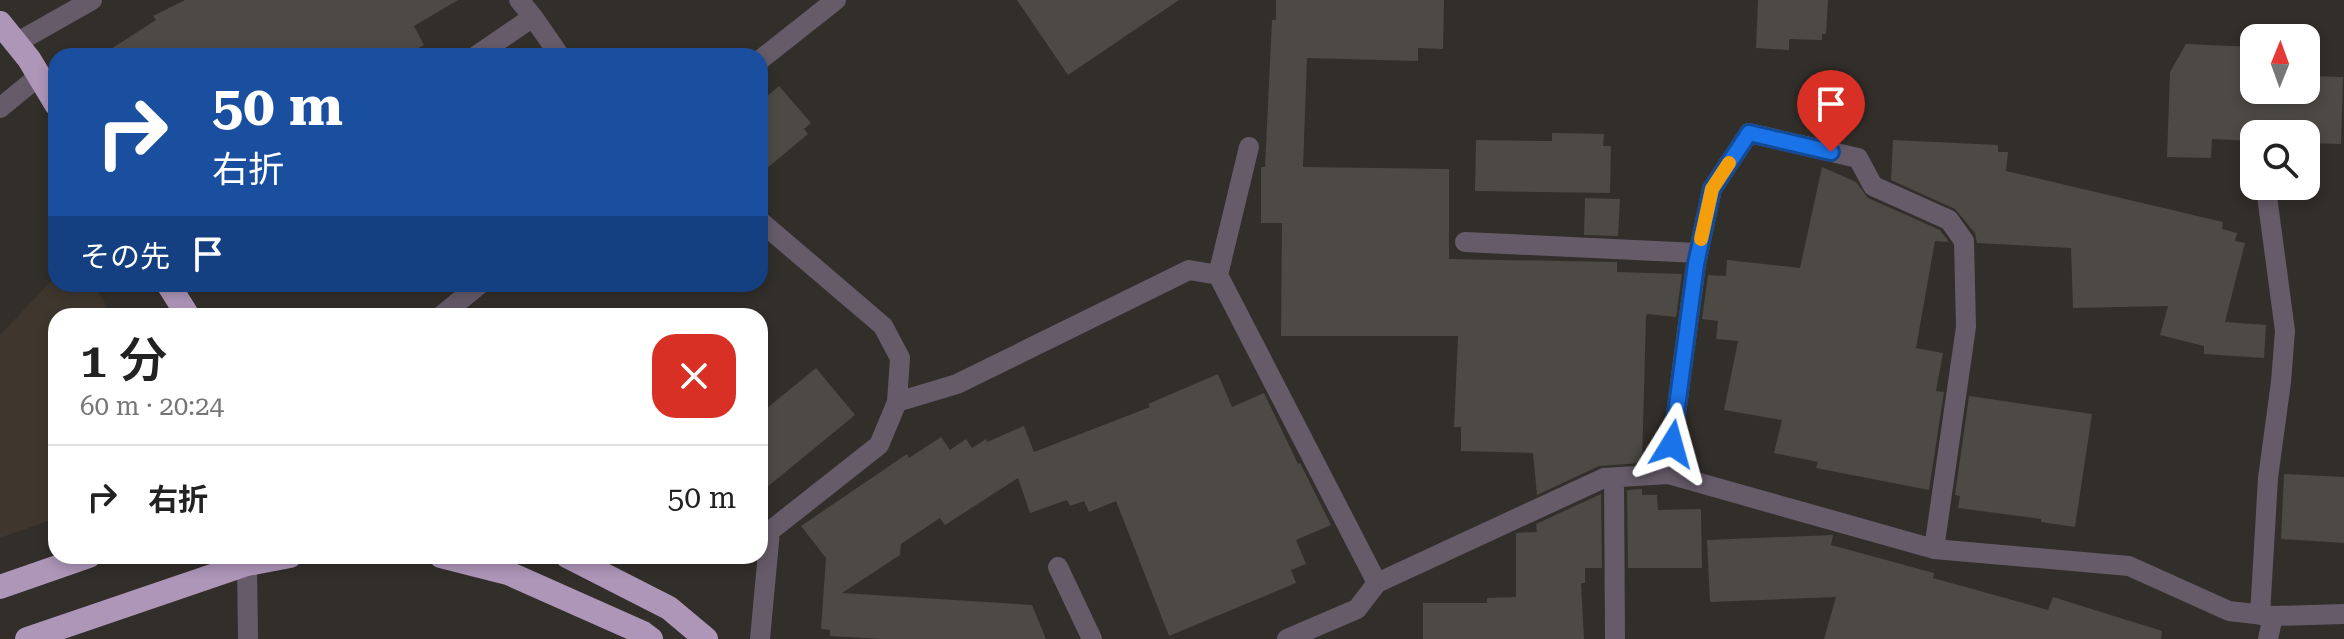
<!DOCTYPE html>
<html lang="ja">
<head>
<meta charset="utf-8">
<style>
  body { margin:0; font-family:"Roboto Serif","Noto Sans JP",serif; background:#f2f2f2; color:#222; height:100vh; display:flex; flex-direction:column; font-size:30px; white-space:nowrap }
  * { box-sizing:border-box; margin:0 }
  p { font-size:26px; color:#767676 }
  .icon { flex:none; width:44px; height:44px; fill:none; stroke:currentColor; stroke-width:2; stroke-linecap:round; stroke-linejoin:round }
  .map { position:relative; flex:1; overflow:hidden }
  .panel { position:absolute; left:48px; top:308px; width:720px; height:256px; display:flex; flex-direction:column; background:#fff; border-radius:24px; box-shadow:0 4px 12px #0003 }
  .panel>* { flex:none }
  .guide { position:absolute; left:48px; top:48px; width:720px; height:244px; border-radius:24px; box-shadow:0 4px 12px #0003; background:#1a4fa0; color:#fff; overflow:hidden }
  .needle { width:52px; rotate:1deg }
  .buttons { position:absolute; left:2240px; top:24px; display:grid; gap:16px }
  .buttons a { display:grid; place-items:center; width:80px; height:80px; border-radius:16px; background:#fff; box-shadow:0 4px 12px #0003; font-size:40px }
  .pin { position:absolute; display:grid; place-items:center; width:68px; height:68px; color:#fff; margin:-82px -34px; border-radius:50% 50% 50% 0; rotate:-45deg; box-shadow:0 0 8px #0007 }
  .pin .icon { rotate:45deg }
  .me { position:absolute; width:88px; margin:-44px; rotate:8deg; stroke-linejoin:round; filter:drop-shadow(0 0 6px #0008) }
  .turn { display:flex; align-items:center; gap:28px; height:168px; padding:0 32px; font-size:36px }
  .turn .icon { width:104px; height:104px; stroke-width:2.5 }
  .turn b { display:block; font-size:56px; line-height:68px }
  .then { display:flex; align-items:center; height:76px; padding:0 32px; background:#0003; gap:16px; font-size:30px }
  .round { display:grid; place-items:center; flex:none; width:84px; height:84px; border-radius:24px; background:#f2f2f2 }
  .overview { display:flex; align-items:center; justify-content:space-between; height:136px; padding:0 32px }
  h1 { font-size:48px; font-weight:600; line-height:60px }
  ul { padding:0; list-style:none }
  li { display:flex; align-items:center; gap:24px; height:104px; padding:0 32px; border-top:2px solid #e0e0e0 }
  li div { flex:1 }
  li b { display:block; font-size:30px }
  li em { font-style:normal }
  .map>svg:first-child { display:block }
  .built { fill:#3f372e }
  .building { fill:#4d4a45 }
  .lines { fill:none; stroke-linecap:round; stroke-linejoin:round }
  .minor { stroke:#655b69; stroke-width:20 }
  .highway { stroke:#ae96b9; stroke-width:24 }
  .route-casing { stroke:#114b97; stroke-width:20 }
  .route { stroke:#1a73e8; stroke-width:14 }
  .slow { stroke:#f59e0b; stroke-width:14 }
</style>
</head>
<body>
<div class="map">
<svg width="2344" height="639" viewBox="0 0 2344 639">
  <rect width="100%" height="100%" fill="#322e2a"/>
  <path class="built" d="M 56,276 L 56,284 L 94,284 L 112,316 L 56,316 L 56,518 L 0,538 L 0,335 Z"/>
  <path class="building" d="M 185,0 L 458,0 L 414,26 L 424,45 L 404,56 L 100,56 L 156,20 L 153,16 Z
    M 1017,0 L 1179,0 L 1068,75 Z
    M 1276,0 L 1444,0 L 1443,49 L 1418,48 L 1418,61 L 1307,58 L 1303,167 L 1449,169 L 1449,259 L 1617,262 L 1617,272 L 1682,274 L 1676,317 L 1647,314 L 1646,317 L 1642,463 L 1599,466 L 1537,495 L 1533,453 L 1461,451 L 1461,427 L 1454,427 L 1458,336 L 1281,336 L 1282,223 L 1261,223 L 1261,167 L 1265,167 L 1272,20 L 1276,20 Z
    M 1758,0 L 1828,0 L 1826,34 L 1822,34 L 1822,40 L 1789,39 L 1789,50 L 1756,48 Z
    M 2186,44 L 2254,47 L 2254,90 L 2306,90 L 2306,76 L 2343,77 L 2341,144 L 2306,143 L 2306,134 L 2254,134 L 2254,141 L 2212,139 L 2211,158 L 2167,157 L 2170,72 Z
    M 779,86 L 811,123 L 804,129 L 808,134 L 760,174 L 760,102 Z
    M 1552,133 L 1604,134 L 1603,146 L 1611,146 L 1610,193 L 1475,191 L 1476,140 L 1552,141 Z
    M 1893,140 L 1998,145 L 1998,152 L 2008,152 L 2006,171 L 2223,222 L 2222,229 L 2237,233 L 2235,241 L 2245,243 L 2225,322 L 2266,325 L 2264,358 L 2204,354 L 2204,346 L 2160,335 L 2168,306 L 2073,308 L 2071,248 L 1977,243 L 1975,233 L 1955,209 L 1891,180 Z
    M 1822,167 L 1856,182 L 1868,198 L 1940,230 L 1949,242 L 1935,241 L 1916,348 L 1943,353 L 1936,391 L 1944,392 L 1929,490 L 1816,468 L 1818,462 L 1774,453 L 1782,420 L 1724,410 L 1738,341 L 1716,339 L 1718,321 L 1702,319 L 1708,275 L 1726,276 L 1727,260 L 1800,268 Z
    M 1585,198 L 1620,199 L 1618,236 L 1584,235 Z
    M 816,368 L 855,415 L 760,493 L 760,414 Z
    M 1218,374 L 1232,407 L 1264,393 L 1298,464 L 1300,463 L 1331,525 L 1296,540 L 1306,564 L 1291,570 L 1296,583 L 1169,636 L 1116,501 L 1089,512 L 1084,501 L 1070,506 L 1067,500 L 1030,513 L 1018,478 L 945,525 L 940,518 L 901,544 L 900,555 L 842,593 L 1032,605 L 1046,639 L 882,639 L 830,636 L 830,630 L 821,629 L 826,558 L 801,526 L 907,454 L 909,458 L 941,437 L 950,450 L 966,439 L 972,448 L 986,439 L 987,442 L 1024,426 L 1034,452 L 1150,407 L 1148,404 Z
    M 1969,396 L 2092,414 L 2075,527 L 2041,522 L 2041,519 L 1958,508 L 1960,496 L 1955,495 Z
    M 2284,474 L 2344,477 L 2344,543 L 2281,539 Z
    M 1642,489 L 1642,495 L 1657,495 L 1658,510 L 1701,509 L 1702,568 L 1628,568 L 1627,490 Z
    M 1601,494 L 1602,568 L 1585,568 L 1585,583 L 1581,583 L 1584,639 L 1423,639 L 1423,603 L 1487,603 L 1487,598 L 1516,597 L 1516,533 L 1537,532 L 1536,524 Z
    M 1833,535 L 1831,545 L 1934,573 L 1933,578 L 2048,610 L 2053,597 L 2162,631 L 2161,639 L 1824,639 L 1836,597 L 1710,602 L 1707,540 Z"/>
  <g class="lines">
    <path class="minor" d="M 519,0 L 533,17
      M 16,43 L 92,0
      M 476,56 L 533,17 L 560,56
      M 760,60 L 836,0
      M 0,108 L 39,76
      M 1465,242 L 1698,253
      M 1218,275 L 1249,147
      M 441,316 L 480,284
      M 897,402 L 957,384 L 1189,270 L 1218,275 L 1377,583 L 1604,478 L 1668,474 L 1934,549 L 2129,566 L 2229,611 L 2273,616 L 2344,614
      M 1668,474 L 1696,264 L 1712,189 L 1749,133 L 1858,158 L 1873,186 L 1949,220 L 1964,241 L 1966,327 L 1934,549
      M 1614,478 L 1615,639
      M 247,564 L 248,639
      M 1058,567 L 1092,639
      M 2260,615 L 2268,478 L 2281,382 L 2285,331 L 2267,196
      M 760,639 L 770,531 L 879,445 L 897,402 L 900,358 L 883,326 L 760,221
      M 1287,639 L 1357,609 L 1377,583
      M 2268,639 L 2273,616"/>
    <path class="highway" d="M 0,23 L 29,59 L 56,104
      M 168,284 L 188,316
      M 441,556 L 508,573 L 643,633 L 651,639
      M 567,556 L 669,608 L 706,639
      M 0,587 L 89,556
      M 27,639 L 247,564 L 290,556"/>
  </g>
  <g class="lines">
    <defs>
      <path id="route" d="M 1672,444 L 1696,264 L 1712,189 L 1749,133 L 1831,152"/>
    </defs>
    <use href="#route" class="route-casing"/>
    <use href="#route" class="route"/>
    <path class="slow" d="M 1701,239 L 1712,189 L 1729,163"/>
  </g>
</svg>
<div class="buttons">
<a><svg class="needle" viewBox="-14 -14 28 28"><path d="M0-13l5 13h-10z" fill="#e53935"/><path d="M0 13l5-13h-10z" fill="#767676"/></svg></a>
<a><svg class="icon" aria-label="search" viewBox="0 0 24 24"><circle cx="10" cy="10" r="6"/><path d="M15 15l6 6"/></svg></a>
</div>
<div class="pin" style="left:1831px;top:152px;background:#d93025"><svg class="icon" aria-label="arrive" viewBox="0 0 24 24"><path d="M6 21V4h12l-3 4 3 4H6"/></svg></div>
<svg class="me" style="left:1672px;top:444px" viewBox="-20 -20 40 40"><path d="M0-17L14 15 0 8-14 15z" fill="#1a73e8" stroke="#fff" stroke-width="4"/></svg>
<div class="guide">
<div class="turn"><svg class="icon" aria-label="right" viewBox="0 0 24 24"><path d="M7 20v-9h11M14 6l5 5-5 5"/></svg><div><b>50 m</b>右折</div></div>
<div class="then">その先<svg class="icon" aria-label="arrive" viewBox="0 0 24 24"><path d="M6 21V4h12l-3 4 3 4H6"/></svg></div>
</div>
<section class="panel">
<div class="overview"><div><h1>1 分</h1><p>60 m · 20:24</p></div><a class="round" style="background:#d93025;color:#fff"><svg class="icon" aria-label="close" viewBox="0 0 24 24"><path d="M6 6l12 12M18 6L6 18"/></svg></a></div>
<ul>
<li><svg class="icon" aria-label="right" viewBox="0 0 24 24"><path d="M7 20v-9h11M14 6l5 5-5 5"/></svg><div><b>右折</b></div><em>50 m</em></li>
</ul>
</section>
</div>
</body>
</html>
